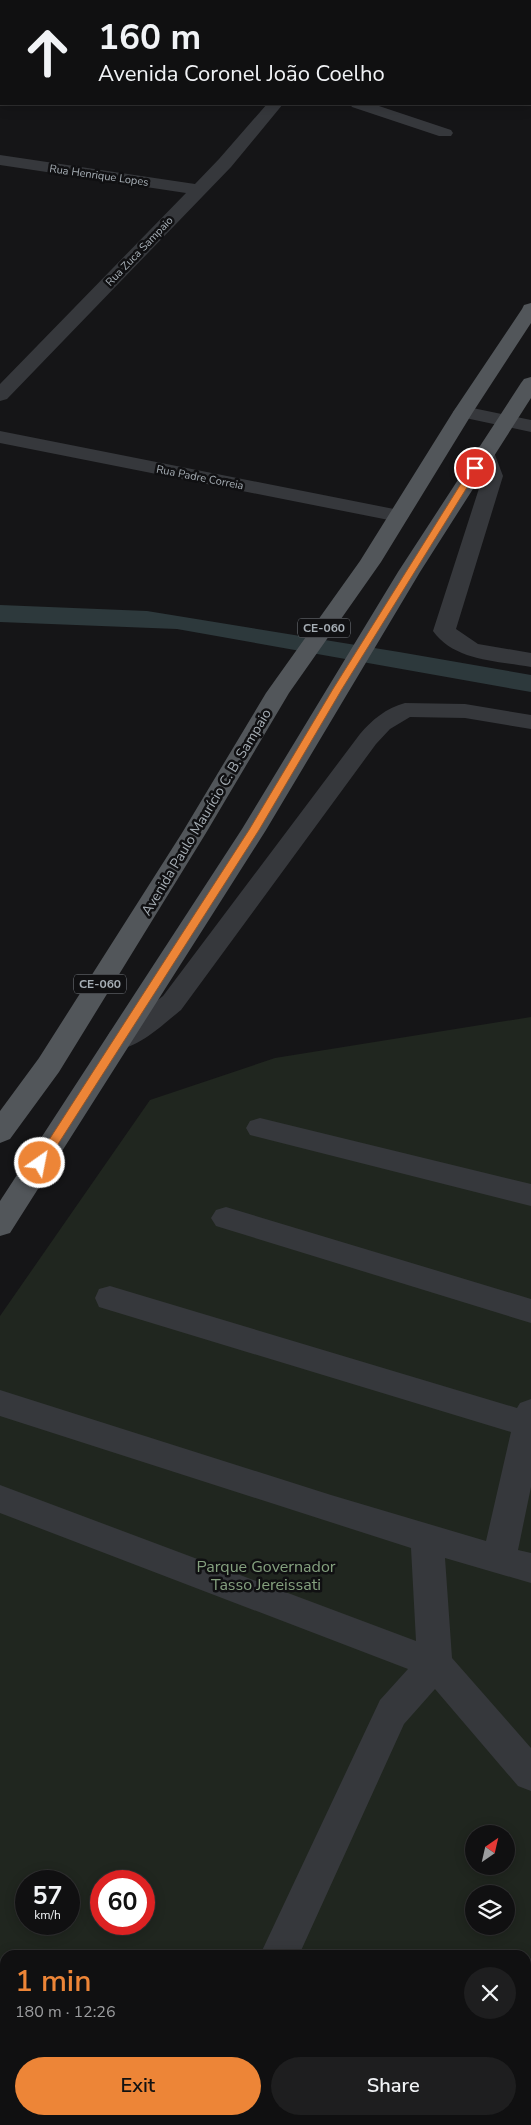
<!DOCTYPE html>
<html lang="en">
<head>
<meta charset="utf-8">
<style>
  body { margin:0; font-family:"Nunito Sans",sans-serif; background:#1e1e1f; color:#f1f3f6; height:100vh; display:flex; flex-direction:column; font-size:19px; white-space:nowrap }
  * { box-sizing:border-box; margin:0 }
  p { font-size:16px; color:#9c9d9f }
  .icon { flex:none; width:28px; height:28px; fill:none; stroke:currentColor; stroke-width:2; stroke-linecap:round; stroke-linejoin:round }
  .map { position:relative; flex:1; overflow:hidden }
  .details { position:absolute; left:0px; top:1950px; width:531px; height:175px; display:flex; flex-direction:column; background:#101011; border-radius:15px 15px 0 0; box-shadow:0 2px 12px #0003,0 0 0 1px #303031 }
  .details>* { flex:none }
  .banner { position:absolute; left:0px; top:0px; width:531px; height:105px; box-shadow:0 2px 12px #0003,0 0 0 1px #303031; background:#101011; color:#f1f3f6; overflow:hidden }
  .needle { width:32px; rotate:34deg }
  .controls { position:absolute; left:465px; top:1825px; display:grid; gap:10px }
  .controls a { display:grid; place-items:center; width:50px; height:50px; border-radius:50%; background:#101011; box-shadow:0 2px 12px #0003,0 0 0 1px #303031; font-size:25px }
  .speed { position:absolute; left:15px; top:1870px; display:flex; gap:10px; font-size:25px; font-weight:700; text-align:center }
  .speed>* { display:grid; place-content:center; width:65px; height:65px; border-radius:50%; background:#101011; box-shadow:0 2px 12px #0003,0 0 0 1px #303031; line-height:1 }
  .speed small { font-size:12px; font-weight:400 }
  .speed .limit { border:8px solid #d22; background:#fff; color:#111 }
  .pin { position:absolute; display:grid; place-items:center; width:42px; height:42px; color:#fff; margin:-21px; border:2px solid #fff; border-radius:50%; box-shadow:0 1px 5px #0007 }
  .me { position:absolute; width:55px; margin:-28px; rotate:33deg; stroke-linejoin:round; filter:drop-shadow(0 0 4px #0008) }
  .turn { display:flex; align-items:center; gap:18px; height:105px; padding:0 15px; font-size:22px }
  .turn .icon { width:65px; height:65px; stroke-width:2.5 }
  .turn b { display:block; font-size:35px; line-height:42px }
  .round { display:grid; place-items:center; flex:none; width:52px; height:52px; border-radius:26px; background:#1e1e1f }
  .summary { display:flex; align-items:center; justify-content:space-between; height:85px; padding:0 15px }
  h1 { font-size:30px; font-weight:600; line-height:38px; color:#ed8537 }
  .button { display:flex; gap:10px; margin-top:auto; padding:10px 15px }
  .button a { flex:1; height:58px; border-radius:30px; background:#ed8537; color:#111; font-size:20px; font-weight:600; line-height:58px; text-align:center }
  .button a+a { background:#1e1e1f; color:#f1f3f6 }
  .map>svg:first-child { display:block }
  .green { fill:#20261f; fill-rule:evenodd }
  .water { fill:#2d393c }
  .lines { fill:none; stroke-linecap:round; stroke-linejoin:round }
  .minor { fill:#36383c; fill-rule:evenodd }
  .major { fill:#52565a; fill-rule:evenodd }
  .route { fill:#ed8537; stroke:#9a5624 }
  .labels { text-anchor:middle; stroke-width:5; stroke-linejoin:round; paint-order:stroke }
  .far-street-label { font-size:11px; fill:#a7afb6; stroke:#101012 }
  .shield { fill:#101012; stroke:#7a7f85; stroke-width:1 }
  .shield-label { font-size:12px; font-weight:bold; fill:#a7afb6 }
  .street-label { font-size:14px; fill:#a7afb6; stroke:#101012 }
  .near-park-label { font-size:16px; fill:#85a17f; stroke:#101012 }
</style>
</head>
<body>
<div class="map">
<svg width="531" height="2125" viewBox="0 0 531 2125">
  <rect width="100%" height="100%" fill="#151517"/>
  <path class="green" d="M 531,1017 L 531,2125 L 0,2125 L 0,1316 L 150,1100 L 275,1058 ZM 474,1834 L 506,1834 L 506,1866 L 474,1866 ZM 26,1881 L 69,1881 L 69,1924 L 26,1924 ZM 101,1881 L 144,1881 L 144,1924 L 101,1924 ZM 474,1894 L 506,1894 L 506,1926 L 474,1926 ZM 5,1955 L 526,1955 L 526,2120 L 5,2120 Z"/>
  <path class="water" d="M 0,605 L 147,611 L 399,652 L 531,675 L 531,692 L 177,629 L 0,622 Z"/>
  <g class="lines">
    <path class="minor" d="M 251,0 L 272,0 L 272,1 L 251,1 Z
      M 1,32 L 1,42 L 0,43 L 0,33 Z
      M 530,38 L 531,38 L 531,48 L 530,48 Z
      M 267,104 L 283,104 L 231,167 L 7,399 L 0,401 L 0,384 L 186,193 L 0,165 L 0,155 L 195,184 L 219,159 Z
      M 350,104 L 373,104 L 451,130 L 453,133 L 451,136 L 439,136 L 352,107 Z
      M 463,406 L 531,420 L 531,432 L 456,416 L 453,412 L 456,408 Z
      M 0,431 L 399,510 L 406,512 L 409,516 L 406,520 L 399,522 L 0,443 Z
      M 485,445 L 492,447 L 503,476 L 456,629 L 478,644 L 531,653 L 531,667 C 498,661 454,661 433,631 L 483,476 L 475,451 L 478,447 Z
      M 405,703 L 465,704 L 531,715 L 531,729 L 465,718 L 410,717 L 390,729 L 376,744 L 181,1010 C 167,1021 141,1046 122,1048 C 118,1049 114,1047 110,1046 L 106,1039 L 110,1032 L 138,1015 L 163,996 L 360,734 C 372,720 386,708 405,703 Z
      M 260,1118 L 531,1184 L 531,1206 L 250,1135 L 246,1128 L 250,1121 Z
      M 226,1207 L 531,1299 L 531,1323 L 216,1226 L 211,1218 L 216,1210 Z
      M 110,1286 L 517,1408 L 520,1403 L 531,1399 L 531,1487 L 518,1550 L 531,1553 L 531,1583 L 445,1558 L 452,1658 L 531,1748 L 531,1791 L 518,1786 L 435,1689 L 404,1724 L 299,1955 L 260,1955 L 380,1700 L 408,1669 L 0,1513 L 0,1485 L 416,1641 L 411,1548 L 0,1416 L 0,1390 L 331,1495 L 486,1541 L 511,1432 L 99,1307 L 95,1298 L 99,1289 Z
      M 234,2120 L 274,2120 L 274,2125 L 234,2125 Z"/>
    <path class="major" d="M 531,303 L 531,323 L 473,412 L 381,562 L 289,693 L 206,833 L 59,1072 L 10,1139 L 0,1143 L 0,1111 L 39,1058 L 182,833 L 266,693 L 360,561 L 453,412 L 522,309 L 524,305 Z
      M 531,377 L 531,398 L 420,572 L 266,830 L 10,1233 L 0,1236 L 0,1201 L 242,829 L 398,572 L 521,383 L 524,379 Z"/>
  </g>
  <path class="route" d="M 472,466 L 479,468 L 342,689 L 259,830 L 44,1166 L 36,1166 L 34,1163 L 36,1160 L 249,830 L 333,689 Z"/>
  <g class="labels">
    <g class="far-street-label">
      <text transform="translate(99 175) rotate(8)" y="4">Rua Henrique Lopes</text>
      <text transform="translate(139 251) rotate(-46)" y="4">Rua Zuca Sampaio</text>
      <text transform="translate(200 477) rotate(11)" y="4">Rua Padre Correia</text>
    </g>
    <g class="shield">
      <rect x="298" y="618.5" width="52" height="19" rx="4"/>
      <rect x="74" y="974.5" width="52" height="19" rx="4"/>
    </g>
    <g class="shield-label">
      <text x="324" y="632">CE-060</text>
      <text x="100" y="988">CE-060</text>
    </g>
    <g class="street-label">
      <text transform="translate(206 812) rotate(-59)" y="5">Avenida Paulo Maurício C. B. Sampaio</text>
    </g>
    <g class="near-park-label">
      <text x="266" y="1572">Parque Governador<tspan x="266" dy="18">Tasso Jereissati</tspan></text>
    </g>
  </g>
</svg>
<div class="controls">
<a><svg class="needle" viewBox="-14 -14 28 28"><path d="M0-13l5 13h-10z" fill="#e53935"/><path d="M0 13l5-13h-10z" fill="#9c9d9f"/></svg></a>
<a><svg class="icon" aria-label="layers" viewBox="0 0 24 24"><path d="M12 4l9 5-9 5-9-5zM3 14l9 5 9-5"/></svg></a>
</div>
<div class="speed"><div>57<small>km/h</small></div><div class="limit">60</div></div>
<div class="pin" style="left:475px;top:468px;background:#d93025"><svg class="icon" aria-label="arrive" viewBox="0 0 24 24"><path d="M6 21V4h12l-3 4 3 4H6"/></svg></div>
<svg class="me" style="left:40px;top:1163px" viewBox="-20 -20 40 40"><circle r="17" fill="#ed8537" stroke="#fff" stroke-width="3"/><path d="M0-11L8 9 0 5-8 9z" fill="#fff"/></svg>
<div class="banner">
<div class="turn"><svg class="icon" aria-label="ahead" viewBox="0 0 24 24"><path d="M12 20V5M6 11l6-6 6 6"/></svg><div><b>160 m</b>Avenida Coronel João Coelho</div></div>
</div>
<section class="details">
<div class="summary"><div><h1>1 min</h1><p>180 m · 12:26</p></div><a class="round"><svg class="icon" aria-label="close" viewBox="0 0 24 24"><path d="M6 6l12 12M18 6L6 18"/></svg></a></div>
<div class="button"><a>Exit</a><a>Share</a></div>
</section>
</div>
</body>
</html>
